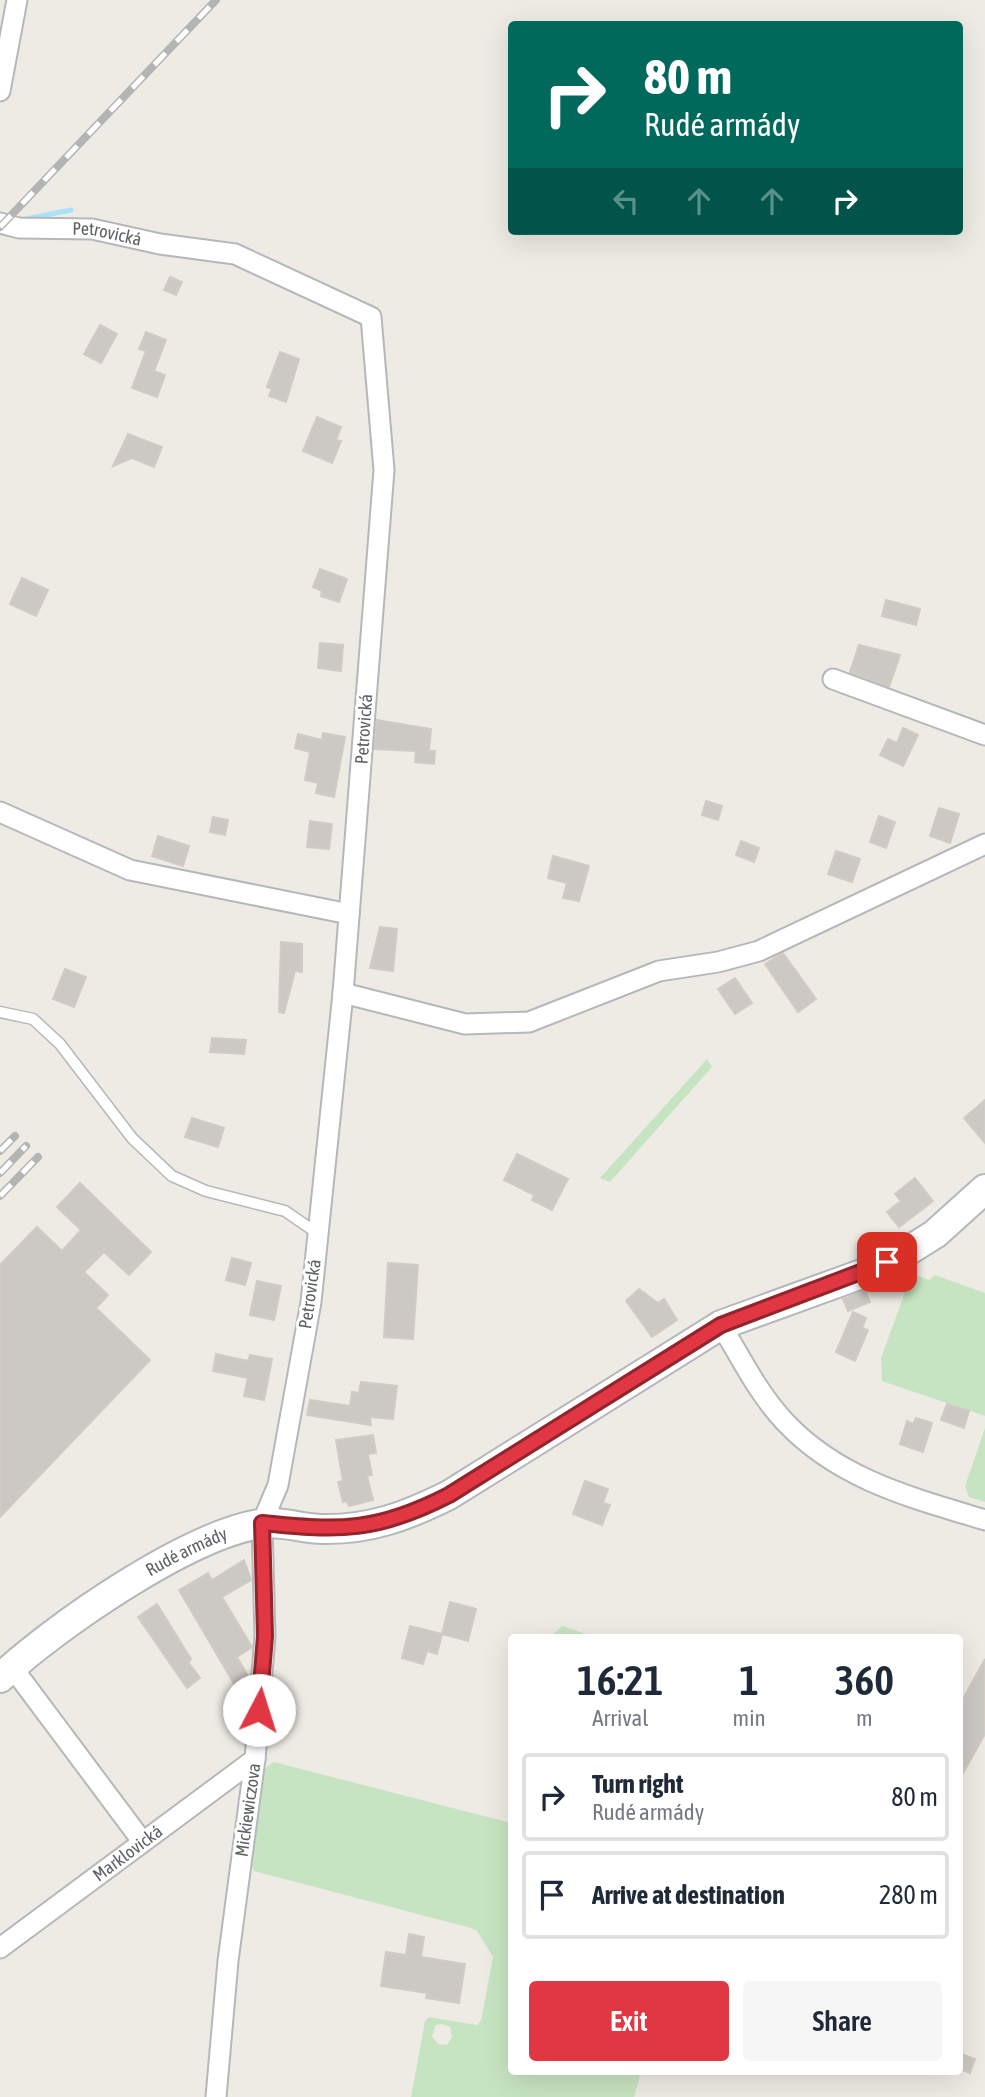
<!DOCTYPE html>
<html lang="en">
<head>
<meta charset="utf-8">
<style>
  body { margin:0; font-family:"Asap Condensed",sans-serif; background:#f6f6f7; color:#1f2937; height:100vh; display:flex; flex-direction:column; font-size:26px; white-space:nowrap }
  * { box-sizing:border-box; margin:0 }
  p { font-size:23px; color:#747a83 }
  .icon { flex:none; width:38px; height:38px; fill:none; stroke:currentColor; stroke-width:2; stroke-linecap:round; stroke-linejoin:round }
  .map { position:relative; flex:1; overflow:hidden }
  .details { position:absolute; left:508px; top:1634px; width:455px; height:441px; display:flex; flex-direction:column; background:#fff; border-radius:7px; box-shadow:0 7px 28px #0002 }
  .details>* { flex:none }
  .banner { position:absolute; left:508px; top:21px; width:455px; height:214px; border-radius:7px; box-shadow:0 7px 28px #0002; background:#00695c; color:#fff; overflow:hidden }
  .pin { position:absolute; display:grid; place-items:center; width:60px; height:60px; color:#fff; margin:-30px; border-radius:14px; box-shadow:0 4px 10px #0006 }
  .me { position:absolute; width:77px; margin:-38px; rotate:5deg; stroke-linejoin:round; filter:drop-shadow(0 0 5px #0008) }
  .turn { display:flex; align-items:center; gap:24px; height:147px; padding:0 21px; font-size:32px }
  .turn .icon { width:91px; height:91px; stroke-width:2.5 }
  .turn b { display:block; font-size:49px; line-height:60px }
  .lanes { display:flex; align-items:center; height:66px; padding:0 21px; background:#0003; justify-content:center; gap:35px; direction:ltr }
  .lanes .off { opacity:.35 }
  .eta { display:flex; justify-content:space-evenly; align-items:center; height:119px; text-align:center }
  .eta b { font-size:42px; font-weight:600; line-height:49px }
  .button { display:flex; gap:14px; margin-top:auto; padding:14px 21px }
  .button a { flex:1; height:80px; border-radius:7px; background:#e13743; color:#fff; font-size:28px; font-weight:600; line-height:80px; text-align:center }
  .button a+a { background:#f6f6f7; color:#1f2937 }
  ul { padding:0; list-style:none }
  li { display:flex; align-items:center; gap:21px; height:88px; margin:0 14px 10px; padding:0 7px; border:4px solid #e0e1e3; border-radius:7px }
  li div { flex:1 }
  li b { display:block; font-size:26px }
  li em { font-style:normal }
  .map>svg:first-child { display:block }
  .green { fill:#c7e4c2; fill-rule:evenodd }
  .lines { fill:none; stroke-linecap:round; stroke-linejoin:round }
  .stream { stroke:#a8e3fb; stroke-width:5 }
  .building { fill:#ccc8c4; stroke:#d2cbc3; stroke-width:2 }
  .lane-casing { stroke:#b5b8bb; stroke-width:13 }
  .street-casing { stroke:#b5b8bb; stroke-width:23 }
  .secondary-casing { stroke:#b3b8bb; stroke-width:32 }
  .lane { stroke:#fff; stroke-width:10 }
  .street { stroke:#fff; stroke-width:19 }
  .secondary { stroke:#fff; stroke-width:28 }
  .rail-casing { stroke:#b3b4b4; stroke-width:8 }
  .rail { stroke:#fff; stroke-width:5; stroke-dasharray:16; stroke-linecap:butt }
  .route-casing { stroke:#92242c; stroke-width:18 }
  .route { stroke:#e13743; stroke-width:12 }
  .labels { text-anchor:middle; stroke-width:6; stroke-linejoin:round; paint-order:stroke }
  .street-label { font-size:18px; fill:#5c6164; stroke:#fff }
</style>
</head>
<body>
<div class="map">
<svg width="985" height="2097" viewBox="0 0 985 2097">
  <rect width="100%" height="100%" fill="#eeebe4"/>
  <path class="green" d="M 707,1059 L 712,1067 L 610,1182 L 600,1178 Z
    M 935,1275 L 985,1293 L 985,1416 L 882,1381 L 881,1358 L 908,1284 L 918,1276 L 929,1280 Z
    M 985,1428 L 985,1502 L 969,1497 L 965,1486 Z
    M 562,1626 L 563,1626 L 597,1638 L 549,1638 Z
    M 274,1762 L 511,1823 L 511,2072 L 641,2072 L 634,2097 L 411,2097 L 425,2021 L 429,2017 L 477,2025 L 481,2021 L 493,1957 L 477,1931 L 471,1928 L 254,1871 L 250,1861 L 265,1768 ZM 442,2024 L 450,2027 L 452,2037 L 447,2045 L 438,2044 L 432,2036 L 436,2025 Z"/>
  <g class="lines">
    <path class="stream" d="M 26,219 L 71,210"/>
  </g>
  <path class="building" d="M 170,277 L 182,282 L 176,295 L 164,290 Z
    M 100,325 L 117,334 L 101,363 L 84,354 Z
    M 146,332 L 166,340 L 154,371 L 165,375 L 157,397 L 132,388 L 146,351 L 139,349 Z
    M 280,352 L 299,359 L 286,402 L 269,396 L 272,389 L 267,387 Z
    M 317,417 L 341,427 L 336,440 L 341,441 L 332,463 L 303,451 Z
    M 128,434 L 162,447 L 154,467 L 132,458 L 113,466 Z
    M 320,569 L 347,579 L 339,602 L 321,596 L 322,591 L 313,587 Z
    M 22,578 L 48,590 L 36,616 L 10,604 Z
    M 886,600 L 920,609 L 916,625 L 882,616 Z
    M 320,643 L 343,645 L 341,671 L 318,668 Z
    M 859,645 L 900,655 L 889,687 L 850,672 Z
    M 377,720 L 431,729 L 429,751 L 435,751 L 434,764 L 415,762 L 416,751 L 374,749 Z
    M 903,728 L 918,735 L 903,766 L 880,755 L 888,739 L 897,743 Z
    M 323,733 L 345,737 L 334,797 L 316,793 L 318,783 L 305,780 L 310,752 L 295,748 L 298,734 L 322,740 Z
    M 706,801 L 722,806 L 718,820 L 702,815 Z
    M 939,808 L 959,814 L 950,843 L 930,836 Z
    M 879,816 L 895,822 L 886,848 L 870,842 Z
    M 213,817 L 228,820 L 225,835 L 210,832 Z
    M 310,821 L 332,824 L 329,849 L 307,847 Z
    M 158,836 L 189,846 L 183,866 L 152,856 Z
    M 741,841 L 759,848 L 754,862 L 736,855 Z
    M 836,851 L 860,859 L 852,882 L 828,874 Z
    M 553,856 L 589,866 L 579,901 L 563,898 L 567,883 L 548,878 Z
    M 380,927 L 397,929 L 393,971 L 370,968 Z
    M 281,942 L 302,944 L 302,972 L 295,971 L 284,1013 L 279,1012 Z
    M 783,953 L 816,999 L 798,1012 L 765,964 Z
    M 65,969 L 86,977 L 74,1007 L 53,999 Z
    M 735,978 L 752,1003 L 735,1014 L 718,989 Z
    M 212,1038 L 246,1040 L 244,1054 L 210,1052 Z
    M 985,1100 L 985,1143 L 964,1118 Z
    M 192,1118 L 224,1128 L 218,1147 L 185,1137 Z
    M 517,1154 L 568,1179 L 552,1210 L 532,1200 L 534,1195 L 504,1180 Z
    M 915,1178 L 933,1201 L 899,1227 L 887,1212 L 901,1201 L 895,1194 Z
    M 80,1183 L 151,1252 L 129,1275 L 104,1252 L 84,1272 L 108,1295 L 96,1308 L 150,1360 L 0,1517 L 0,1265 L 37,1227 L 62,1251 L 81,1230 L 57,1207 Z
    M 232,1258 L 251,1263 L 245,1285 L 226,1280 Z
    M 388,1263 L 418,1265 L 413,1339 L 384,1337 Z
    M 257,1281 L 281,1286 L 274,1320 L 250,1315 Z
    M 639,1289 L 658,1303 L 664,1299 L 677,1320 L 652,1337 L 626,1301 Z
    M 865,1291 L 870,1302 L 848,1311 L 843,1299 Z
    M 853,1312 L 866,1318 L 862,1328 L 868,1330 L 855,1361 L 836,1352 Z
    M 216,1354 L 248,1361 L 250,1355 L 272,1359 L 264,1400 L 244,1396 L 248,1378 L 213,1371 Z
    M 361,1382 L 397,1386 L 393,1419 L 370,1417 L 371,1425 L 307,1415 L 310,1400 L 350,1406 L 352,1392 L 359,1393 Z
    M 947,1404 L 969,1411 L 964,1428 L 941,1420 Z
    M 916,1418 L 932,1423 L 923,1452 L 900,1444 L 907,1421 L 913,1424 Z
    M 373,1435 L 376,1453 L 368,1454 L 372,1475 L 367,1476 L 373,1500 L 349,1506 L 347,1501 L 343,1502 L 338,1482 L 343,1481 L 336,1440 Z
    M 585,1481 L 608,1489 L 603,1503 L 610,1505 L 602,1525 L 573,1514 Z
    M 244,1560 L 251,1580 L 222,1597 L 252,1647 L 237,1657 L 249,1678 L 236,1687 L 179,1590 L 208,1573 L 212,1580 Z
    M 450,1602 L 476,1609 L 468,1641 L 442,1634 Z
    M 157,1604 L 191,1659 L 188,1662 L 200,1678 L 187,1688 L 138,1617 Z
    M 410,1626 L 442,1634 L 437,1654 L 427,1651 L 423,1664 L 402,1658 Z
    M 985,1659 L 985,1734 L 959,1780 L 959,1706 Z
    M 246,1722 L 244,1743 L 233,1729 Z
    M 409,1934 L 424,1937 L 421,1957 L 465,1964 L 459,2003 L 426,1998 L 427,1993 L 381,1986 L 386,1952 L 406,1955 Z
    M 959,2053 L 975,2059 L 970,2073 L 959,2069 Z"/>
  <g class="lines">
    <defs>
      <path id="lane" d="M 0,1012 L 33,1019 L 60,1044 L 132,1138 L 172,1176 L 206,1191 L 285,1211 L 317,1233"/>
      <g id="street">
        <path d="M 0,91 L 17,0"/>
        <path id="s1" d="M 0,223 L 19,228 L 92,229 L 160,244 L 235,254 L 371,317 L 384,470 L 343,993 L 311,1302 L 278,1485 L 262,1523 L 265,1636 L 255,1759 L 228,1961 L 216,2097"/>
        <path d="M 833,679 L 985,735"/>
        <path d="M 0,812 L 130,870 L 349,914"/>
        <path d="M 343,993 L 465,1024 L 529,1022 L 659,971 L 718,962 L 759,951 L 985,844"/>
        <path d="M 721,1325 C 741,1358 759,1395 786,1423 C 840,1480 913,1498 985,1520"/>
        <path d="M 12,1667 L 142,1841"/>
        <path id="s2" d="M 0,1948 L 255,1759"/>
      </g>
      <g id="secondary">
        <path id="s3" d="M 0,1678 C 56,1626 185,1537 259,1524 C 279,1520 302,1529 322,1529 C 370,1530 407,1516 449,1495 L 721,1325 L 870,1271 L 903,1254 L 935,1234 L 985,1189"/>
      </g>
    </defs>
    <use href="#lane" class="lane-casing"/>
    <use href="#street" class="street-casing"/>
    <use href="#secondary" class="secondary-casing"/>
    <use href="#lane" class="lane"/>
    <use href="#street" class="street"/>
    <use href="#secondary" class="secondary"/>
    <defs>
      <path id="rail" d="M 0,227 L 216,0
        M 0,1151 L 15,1136
        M 0,1173 L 26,1146
        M 0,1196 L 38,1157"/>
    </defs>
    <use href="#rail" class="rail-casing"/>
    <use href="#rail" class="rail"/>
  </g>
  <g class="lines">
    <defs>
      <path id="route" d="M 259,1710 L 265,1636 L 262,1523 C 340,1531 377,1532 449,1495 L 721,1325 L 887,1262"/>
    </defs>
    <use href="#route" class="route-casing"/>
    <use href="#route" class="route"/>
  </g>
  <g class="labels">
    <g class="street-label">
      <text dy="6" stroke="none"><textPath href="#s1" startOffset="108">Petrovická</textPath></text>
      <text transform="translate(364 729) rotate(-86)" y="6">Petrovická</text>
      <text transform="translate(310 1294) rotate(-82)" y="6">Petrovická</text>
      <text dy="6" stroke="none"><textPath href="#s3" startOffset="226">Rudé armády</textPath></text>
      <text transform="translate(248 1810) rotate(-82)" y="6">Mickiewiczova</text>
      <text dy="6" stroke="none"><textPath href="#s2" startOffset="159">Marklovická</textPath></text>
    </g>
  </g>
</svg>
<div class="pin" style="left:887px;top:1262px;background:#d93025"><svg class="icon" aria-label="arrive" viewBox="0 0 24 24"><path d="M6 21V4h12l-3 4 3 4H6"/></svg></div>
<svg class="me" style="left:259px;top:1710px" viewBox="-20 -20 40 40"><circle r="19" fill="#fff"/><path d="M0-13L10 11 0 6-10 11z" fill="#e13743"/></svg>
<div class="banner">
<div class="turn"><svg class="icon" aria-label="right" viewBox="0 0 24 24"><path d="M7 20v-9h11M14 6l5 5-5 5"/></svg><div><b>80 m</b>Rudé armády</div></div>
<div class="lanes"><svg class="icon off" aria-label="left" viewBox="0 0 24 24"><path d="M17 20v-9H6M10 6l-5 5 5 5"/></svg><svg class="icon off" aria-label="ahead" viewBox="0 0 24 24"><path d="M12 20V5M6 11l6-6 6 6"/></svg><svg class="icon off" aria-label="ahead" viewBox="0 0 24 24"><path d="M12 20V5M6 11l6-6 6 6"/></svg><svg class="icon" aria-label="right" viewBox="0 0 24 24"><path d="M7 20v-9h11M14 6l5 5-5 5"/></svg></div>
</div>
<section class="details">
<div class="eta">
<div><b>16:21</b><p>Arrival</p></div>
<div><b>1</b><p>min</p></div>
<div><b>360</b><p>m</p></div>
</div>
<ul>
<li><svg class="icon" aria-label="right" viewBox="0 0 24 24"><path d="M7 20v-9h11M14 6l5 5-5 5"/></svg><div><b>Turn right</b><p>Rudé armády</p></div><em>80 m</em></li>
<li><svg class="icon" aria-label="arrive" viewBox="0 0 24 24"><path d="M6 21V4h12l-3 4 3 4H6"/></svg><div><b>Arrive at destination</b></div><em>280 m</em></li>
</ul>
<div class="button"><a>Exit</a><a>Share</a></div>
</section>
</div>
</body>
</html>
